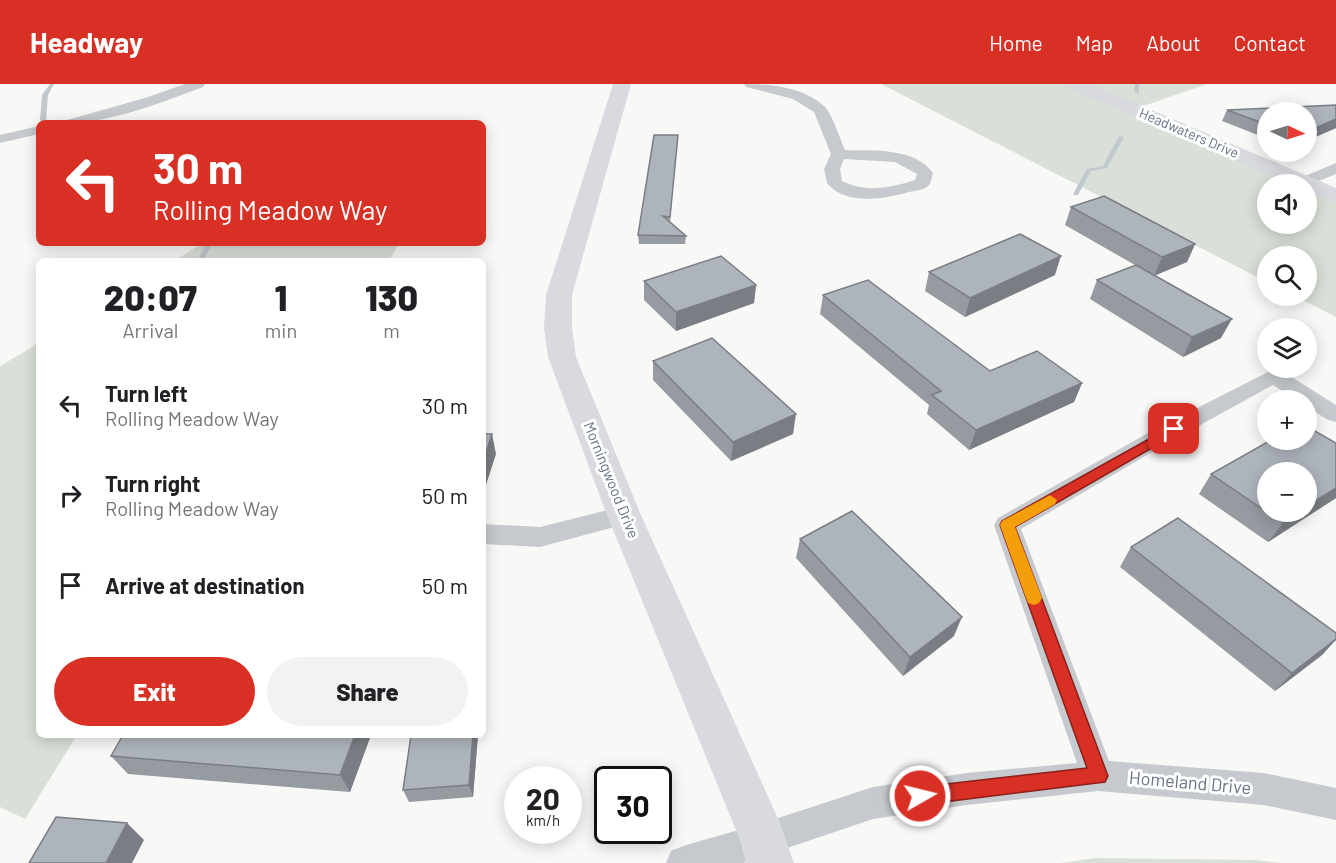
<!DOCTYPE html>
<html lang="en">
<head>
<meta charset="utf-8">
<style>
  body { margin:0; font-family:Barlow,sans-serif; background:#f2f2f2; color:#202124; height:100vh; display:flex; flex-direction:column; font-size:22px; white-space:nowrap }
  * { box-sizing:border-box; margin:0 }
  p { font-size:20px; color:#757577 }
  .icon { flex:none; width:33px; height:33px; fill:none; stroke:currentColor; stroke-width:2; stroke-linecap:round; stroke-linejoin:round }
  .map { position:relative; flex:1; overflow:hidden }
  .side { position:absolute; left:36px; top:174px; width:450px; height:480px; display:flex; flex-direction:column; background:#fff; border-radius:9px; box-shadow:0 3px 15px #0003 }
  .side>* { flex:none }
  .top-card { position:absolute; left:36px; top:36px; width:450px; height:126px; border-radius:9px; box-shadow:0 3px 15px #0003; background:#d93025; color:#fff; overflow:hidden }
  .needle { width:39px; rotate:94deg }
  .fabs { position:absolute; left:1257px; top:18px; display:grid; gap:12px }
  .fabs a { display:grid; place-items:center; width:60px; height:60px; border-radius:50%; background:#fff; box-shadow:0 3px 15px #0003; font-size:30px }
  .speed { position:absolute; left:504px; top:682px; display:flex; gap:12px; font-size:30px; font-weight:700; text-align:center }
  .speed>* { display:grid; place-content:center; width:78px; height:78px; border-radius:50%; background:#fff; box-shadow:0 3px 15px #0003; line-height:1 }
  .speed small { font-size:15px; font-weight:400 }
  .speed .limit { border:3px solid #111; border-radius:9px; background:#fff; color:#111 }
  .pin { position:absolute; display:grid; place-items:center; width:51px; height:51px; color:#fff; margin:-26px; border-radius:12px; box-shadow:0 3px 9px #0006 }
  .me { position:absolute; width:66px; margin:-33px; rotate:82deg; stroke-linejoin:round; filter:drop-shadow(0 0 4px #0008) }
  .turn { display:flex; align-items:center; gap:21px; height:126px; padding:0 18px; font-size:27px }
  .turn .icon { width:78px; height:78px; stroke-width:2.5 }
  .turn b { display:block; font-size:42px; line-height:51px }
  .eta { display:flex; justify-content:space-evenly; align-items:center; height:102px; text-align:center }
  .eta b { font-size:36px; font-weight:800; line-height:42px }
  .action { display:flex; gap:12px; margin-top:auto; padding:12px 18px }
  .action a { flex:1; height:69px; border-radius:36px; background:#d93025; color:#fff; font-size:24px; font-weight:800; line-height:69px; text-align:center }
  .action a+a { background:#f2f2f2; color:#202124 }
  ul { padding:0; list-style:none }
  li { display:flex; align-items:center; gap:18px; height:90px; padding:0 18px }
  li div { flex:1 }
  li b { display:block; font-size:22px }
  li em { font-style:normal }
  header { display:flex; align-items:center; gap:36px; box-sizing:border-box; height:84px; padding:0 30px; background:#d93025; color:#fff }
  header strong { font-size:28px }
  nav { display:flex; gap:33px; margin-inline-start:auto; font-size:21px }
  .map>svg:first-child { display:block }
  .green { fill:#d9e0d7; fill-rule:evenodd }
  .lines { fill:none; stroke-linecap:round; stroke-linejoin:round }
  .stream { fill:#c1c9cf; fill-rule:evenodd }
  .street { fill:#c6c9cd; fill-rule:evenodd }
  .secondary { fill:#d8dadf; fill-rule:evenodd }
  .wall { fill:#969ba2 }
  .shaded-wall { fill:#7a7e84 }
  .building { fill:#aeb4bc; stroke:#7a7e84; stroke-width:1.5 }
  .route { fill:#d93025; stroke:#8d1f18; stroke-width:1.5 }
  .slow { fill:#f59e0b }
  .labels { text-anchor:middle; stroke-width:6; stroke-linejoin:round; paint-order:stroke }
  .far-street-label { font-size:14px; fill:#677387; stroke:#fff }
  .street-label { font-size:15px; fill:#677387; stroke:#fff }
  .near-street-label { font-size:18px; fill:#677387; stroke:#fff }
</style>
</head>
<body>
<header>
<strong>Headway</strong>
<nav><a>Home</a><a>Map</a><a>About</a><a>Contact</a></nav>
</header>
<div class="map">
<svg width="1336" height="779" viewBox="0 0 1336 779">
  <rect width="100%" height="100%" fill="#f8f9f6"/>
  <path class="green" d="M 881,0 L 1207,0 L 1135,25 L 1336,112 L 1336,233 L 1295,212 L 1306,212 L 1306,172 L 1268,172 L 1267,198 ZM 1268,100 L 1306,100 L 1306,140 L 1268,140 Z
    M 203,159 L 399,159 L 389,177 L 174,177 Z
    M 39,259 L 39,651 L 77,651 L 25,735 L 0,723 L 0,282 Z
    M 1095,774 L 1255,776 L 1282,779 L 1061,779 Z"/>
  <g class="lines">
    <path class="stream" d="M 50,0 L 54,0 L 48,11 L 46,36 L 43,38 L 40,36 L 42,11 Z
      M 1135,0 L 1139,0 L 1139,9 L 1134,8 Z
      M 1119,52 L 1124,53 L 1107,84 L 1091,87 L 1078,111 L 1074,111 L 1073,110 L 1087,85 L 1103,82 Z
      M 207,159 L 213,159 L 203,177 L 197,177 Z"/>
    <path class="street" d="M 185,0 L 205,0 L 203,3 C 159,19 112,39 65,39 L 67,36 L 145,14 Z
      M 744,0 C 771,0 804,3 825,23 C 832,30 840,55 845,66 C 873,67 914,63 933,89 C 932,93 931,100 928,102 C 924,106 914,107 909,108 C 885,115 845,122 827,99 L 824,85 L 831,70 L 814,28 L 793,15 L 746,3 ZM 844,75 L 895,78 L 917,90 L 915,96 C 890,104 866,109 842,97 L 840,85 Z
      M 39,42 L 39,50 L 0,59 L 0,51 Z
      M 1336,79 L 1336,90 L 1306,102 L 1296,98 L 1298,95 Z
      M 1274,285 L 1282,287 L 1336,321 L 1336,338 L 1328,336 L 1306,322 L 1306,316 L 1297,316 L 1273,301 L 1164,361 L 1021,445 L 1109,677 L 1264,689 L 1336,704 L 1336,736 L 1264,721 L 1098,707 L 967,721 L 873,735 L 743,779 L 666,779 L 671,767 L 683,762 L 763,739 L 873,703 L 967,689 L 1077,679 L 994,441 L 998,434 L 1148,349 Z
      M 624,422 L 633,424 L 637,431 L 633,438 L 540,463 L 483,460 L 483,440 L 540,443 Z"/>
    <path class="secondary" d="M 613,0 L 631,0 L 572,211 L 572,244 L 576,273 L 641,431 L 780,739 L 794,779 L 746,779 L 740,756 L 607,431 L 548,273 L 544,244 L 546,211 Z
      M 1065,0 L 1090,0 L 1336,104 L 1336,119 L 1306,107 L 1306,100 L 1290,100 L 1068,4 Z"/>
  </g>
  <path class="wall" d="M 1336,21 L 1336,44 L 1306,57 L 1306,28 L 1268,28 L 1268,55 L 1222,37 L 1227,26 Z
    M 677,59 L 670,139 L 686,152 L 685,160 L 639,160 L 638,151 Z
    M 1071,123 L 1195,160 L 1187,178 L 1154,191 L 1221,254 L 1183,273 L 1090,215 L 1097,196 L 1135,181 L 1065,141 Z
    M 929,188 L 1055,191 L 965,233 L 925,207 Z
    M 644,197 L 756,201 L 754,219 L 676,247 L 644,216 Z
    M 823,211 L 990,287 L 1082,299 L 1074,318 L 969,366 L 927,330 L 929,321 L 820,230 Z
    M 653,277 L 793,350 L 731,377 L 653,296 Z
    M 1336,359 L 1336,414 L 1268,458 L 1199,410 L 1211,390 Z
    M 800,455 L 954,552 L 903,592 L 796,474 Z
    M 1131,463 L 1336,549 L 1336,556 L 1322,571 L 1275,607 L 1120,483 Z
    M 123,651 L 371,651 L 350,708 L 128,690 L 111,672 Z
    M 478,651 L 473,713 L 409,718 L 403,706 Z"/>
  <path class="shaded-wall" d="M 1336,35 L 1336,44 L 1306,57 L 1306,48 Z
    M 1195,160 L 1187,178 L 1154,192 L 1162,173 Z
    M 1061,172 L 1055,191 L 965,233 L 970,214 Z
    M 756,201 L 754,219 L 676,247 L 676,228 Z
    M 1232,235 L 1221,254 L 1183,273 L 1192,253 Z
    M 1082,299 L 1074,318 L 969,366 L 976,346 Z
    M 796,330 L 793,350 L 731,377 L 733,358 Z
    M 492,350 L 496,370 L 485,404 L 483,394 L 483,378 Z
    M 1336,404 L 1336,414 L 1268,458 L 1283,439 L 1300,428 L 1306,428 L 1306,423 Z
    M 483,510 L 485,518 L 483,527 Z
    M 962,533 L 954,552 L 903,592 L 910,573 Z
    M 1336,555 L 1322,571 L 1275,607 L 1292,589 Z
    M 355,651 L 371,651 L 350,708 L 340,691 Z
    M 473,651 L 478,651 L 473,713 L 469,701 Z
    M 127,739 L 144,756 L 132,779 L 106,779 Z"/>
  <path class="building" d="M 1336,21 L 1336,35 L 1306,48 L 1306,28 L 1268,28 L 1268,41 L 1227,26 Z
    M 654,51 L 678,51 L 670,133 L 663,132 L 686,152 L 638,151 Z
    M 1104,112 L 1195,160 L 1162,173 L 1071,123 Z
    M 1020,150 L 1061,172 L 970,214 L 929,188 Z
    M 721,172 L 756,201 L 676,228 L 644,197 Z
    M 1136,181 L 1232,235 L 1192,253 L 1097,196 Z
    M 868,196 L 990,287 L 1037,267 L 1082,299 L 976,346 L 932,311 L 941,307 L 823,211 Z
    M 712,254 L 796,330 L 733,358 L 653,277 Z
    M 1306,342 L 1336,359 L 1336,404 L 1306,423 L 1306,388 L 1268,388 L 1268,428 L 1300,428 L 1283,439 L 1211,390 L 1271,356 L 1306,356 Z
    M 483,350 L 492,350 L 483,378 Z
    M 852,427 L 962,533 L 910,573 L 800,455 Z
    M 1178,434 L 1336,549 L 1336,555 L 1292,589 L 1131,463 Z
    M 123,651 L 355,651 L 340,691 L 111,672 Z
    M 411,651 L 473,651 L 469,701 L 403,706 Z
    M 56,733 L 127,739 L 106,779 L 29,779 Z"/>
  <path class="route" d="M 1174,341 L 1180,345 L 1178,349 L 1015,443 L 1108,692 L 1105,698 L 920,721 L 913,718 L 911,712 L 913,706 L 920,703 L 1087,684 L 1000,441 L 1002,437 Z"/>
  <path class="slow" d="M 1050,411 L 1057,416 L 1055,420 L 1015,443 L 1042,514 L 1039,519 L 1034,521 L 1028,519 L 1026,514 L 1000,441 L 1002,437 Z"/>
  <g class="labels">
    <g class="far-street-label">
      <text transform="translate(1189 49) rotate(23)" y="5">Headwaters Drive</text>
    </g>
    <g class="street-label">
      <text transform="translate(611 396) rotate(68)" y="5">Morningwood Drive</text>
    </g>
    <g class="near-street-label">
      <text transform="translate(1190 699) rotate(5)" y="6">Homeland Drive</text>
    </g>
  </g>
</svg>
<div class="fabs">
<a><svg class="needle" viewBox="-14 -14 28 28"><path d="M0-13l5 13h-10z" fill="#e53935"/><path d="M0 13l5-13h-10z" fill="#757577"/></svg></a>
<a><svg class="icon" aria-label="sound" viewBox="0 0 24 24"><path d="M4 9h4l5-4v14l-5-4H4zM17 9q2 3 0 6"/></svg></a>
<a><svg class="icon" aria-label="search" viewBox="0 0 24 24"><circle cx="10" cy="10" r="6"/><path d="M15 15l6 6"/></svg></a>
<a><svg class="icon" aria-label="layers" viewBox="0 0 24 24"><path d="M12 4l9 5-9 5-9-5zM3 14l9 5 9-5"/></svg></a>
<a>+</a>
<a>−</a>
</div>
<div class="speed"><div>20<small>km/h</small></div><div class="limit">30</div></div>
<div class="pin" style="left:1174px;top:345px;background:#d93025"><svg class="icon" aria-label="arrive" viewBox="0 0 24 24"><path d="M6 21V4h12l-3 4 3 4H6"/></svg></div>
<svg class="me" style="left:920px;top:712px" viewBox="-20 -20 40 40"><circle r="17" fill="#d93025" stroke="#fff" stroke-width="3"/><path d="M0-11L8 9 0 5-8 9z" fill="#fff"/></svg>
<div class="top-card">
<div class="turn"><svg class="icon" aria-label="left" viewBox="0 0 24 24"><path d="M17 20v-9H6M10 6l-5 5 5 5"/></svg><div><b>30 m</b>Rolling Meadow Way</div></div>
</div>
<section class="side">
<div class="eta">
<div><b>20:07</b><p>Arrival</p></div>
<div><b>1</b><p>min</p></div>
<div><b>130</b><p>m</p></div>
</div>
<ul>
<li><svg class="icon" aria-label="left" viewBox="0 0 24 24"><path d="M17 20v-9H6M10 6l-5 5 5 5"/></svg><div><b>Turn left</b><p>Rolling Meadow Way</p></div><em>30 m</em></li>
<li><svg class="icon" aria-label="right" viewBox="0 0 24 24"><path d="M7 20v-9h11M14 6l5 5-5 5"/></svg><div><b>Turn right</b><p>Rolling Meadow Way</p></div><em>50 m</em></li>
<li><svg class="icon" aria-label="arrive" viewBox="0 0 24 24"><path d="M6 21V4h12l-3 4 3 4H6"/></svg><div><b>Arrive at destination</b></div><em>50 m</em></li>
</ul>
<div class="action"><a>Exit</a><a>Share</a></div>
</section>
</div>
</body>
</html>
